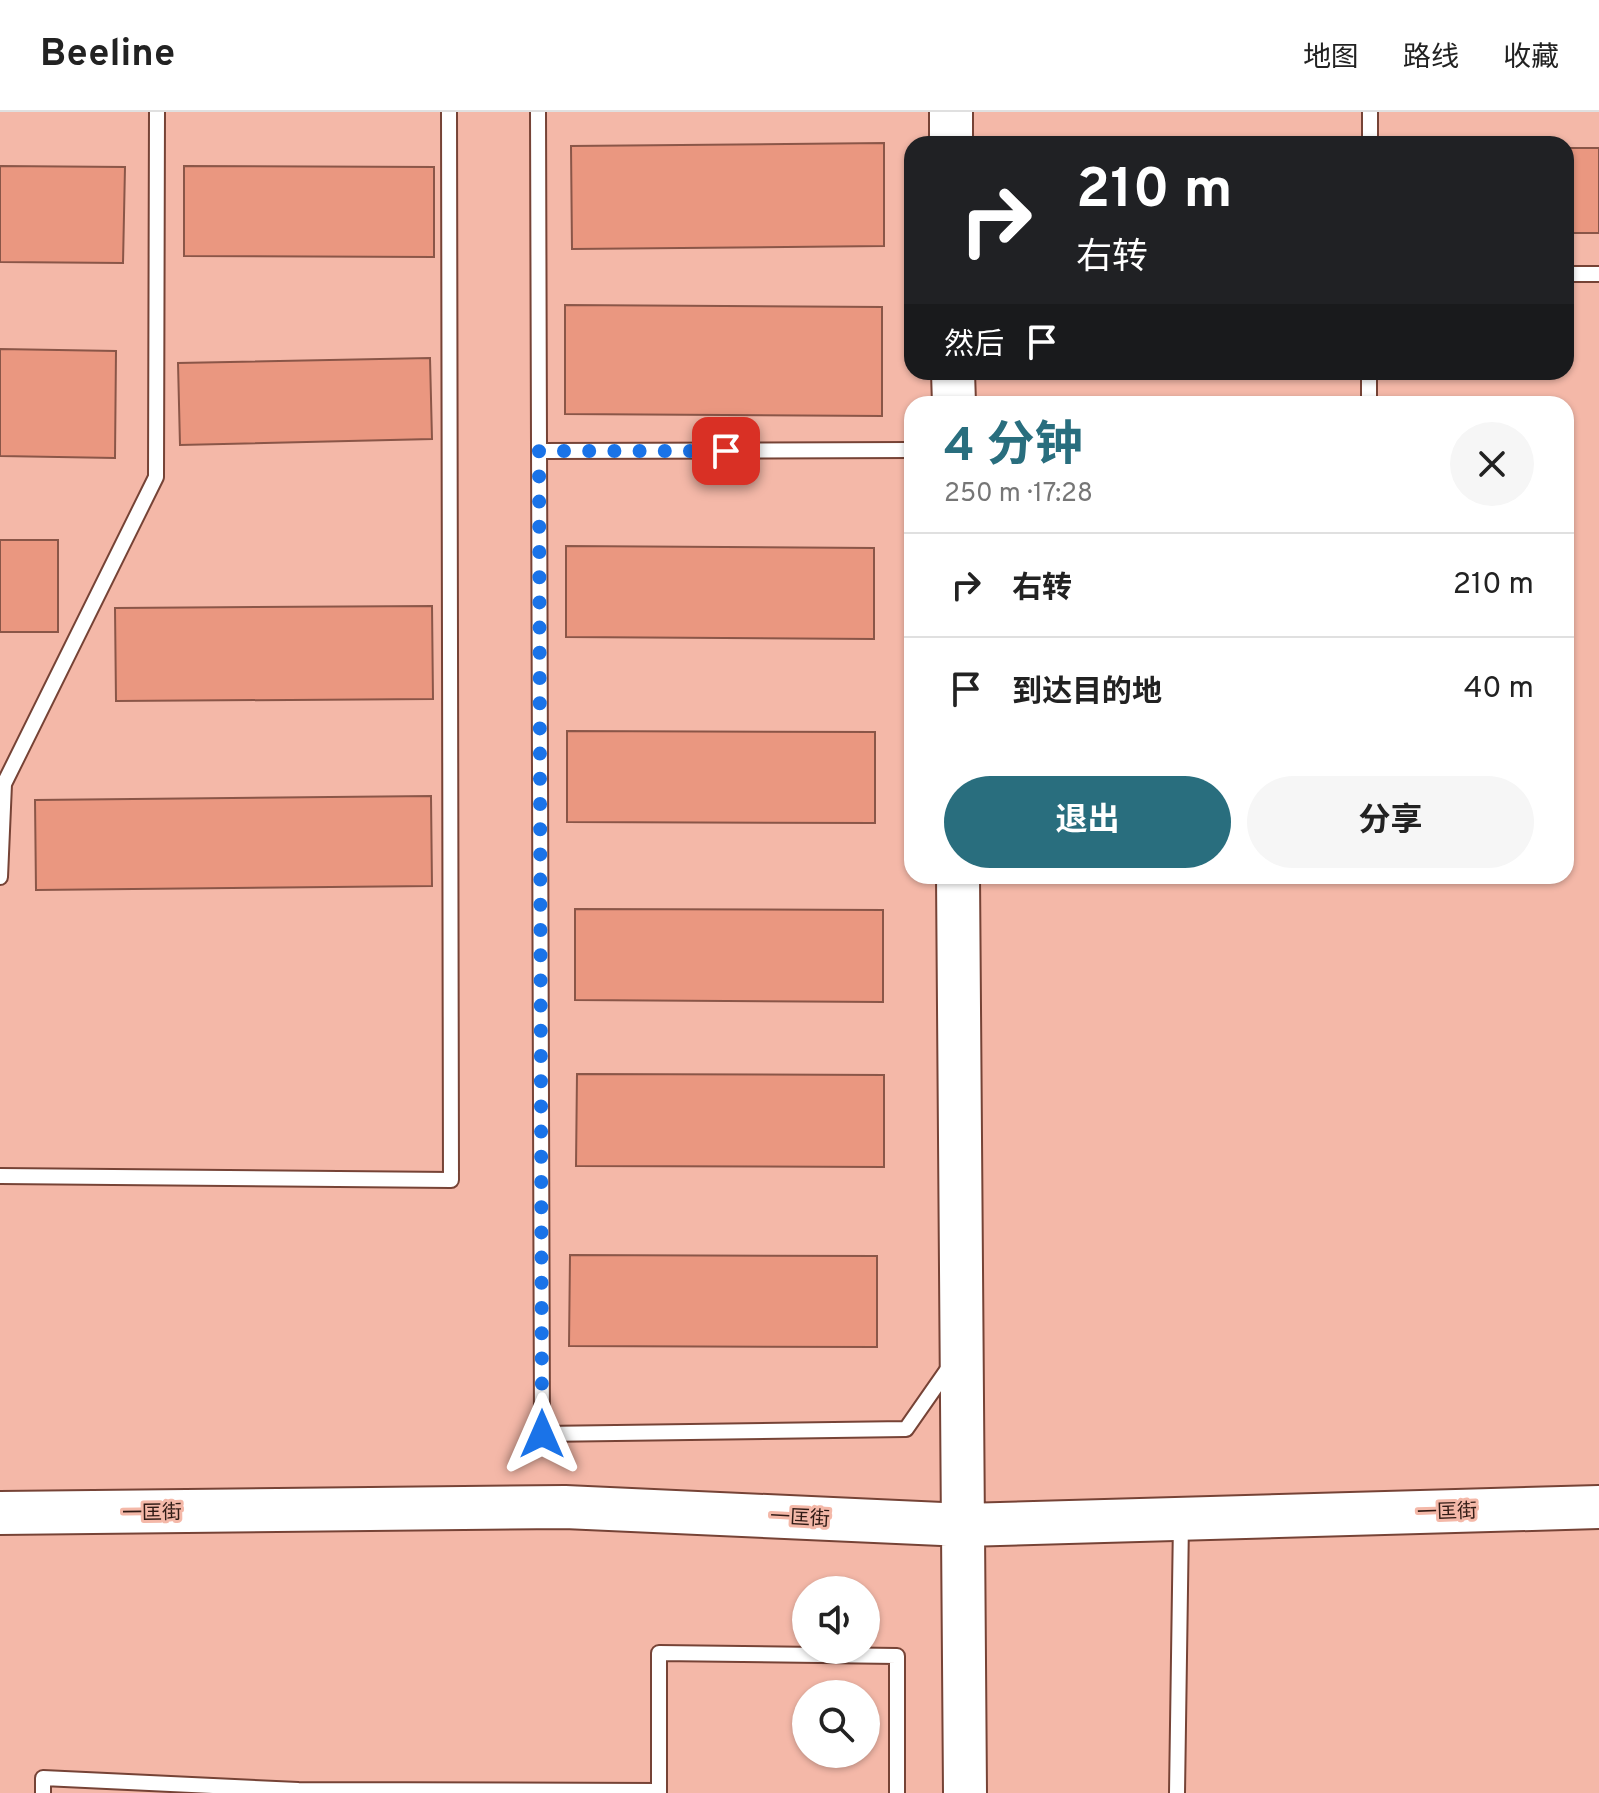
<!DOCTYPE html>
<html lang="zh">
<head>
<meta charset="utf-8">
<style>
  body { margin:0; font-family:Overpass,"Noto Sans SC",sans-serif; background:#f6f6f6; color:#222; height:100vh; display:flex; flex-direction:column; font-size:30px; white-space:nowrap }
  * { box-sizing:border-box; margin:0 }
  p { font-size:26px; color:#767676 }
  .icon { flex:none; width:44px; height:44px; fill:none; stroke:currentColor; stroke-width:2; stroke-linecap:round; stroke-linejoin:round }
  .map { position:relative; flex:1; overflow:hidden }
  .sheet { position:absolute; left:904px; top:284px; width:670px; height:488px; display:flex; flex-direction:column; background:#fff; border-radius:24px; box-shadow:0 2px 6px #0004 }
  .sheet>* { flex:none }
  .guide { position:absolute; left:904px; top:24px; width:670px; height:244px; border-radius:24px; box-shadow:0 2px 6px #0004; background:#202124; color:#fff; overflow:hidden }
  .fabs { position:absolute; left:792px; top:1464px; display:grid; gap:16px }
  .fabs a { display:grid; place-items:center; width:88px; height:88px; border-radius:50%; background:#fff; box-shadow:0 2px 6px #0004; font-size:40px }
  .pin { position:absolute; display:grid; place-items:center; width:68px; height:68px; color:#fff; margin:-34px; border-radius:16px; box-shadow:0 4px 12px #0006 }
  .me { position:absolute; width:88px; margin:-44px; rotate:0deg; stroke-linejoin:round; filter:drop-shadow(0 0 6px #0008) }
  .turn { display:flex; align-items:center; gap:28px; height:168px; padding:0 40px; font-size:36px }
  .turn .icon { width:104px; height:104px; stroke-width:2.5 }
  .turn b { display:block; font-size:56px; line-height:68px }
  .then { display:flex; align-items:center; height:76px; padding:0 40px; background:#0003; gap:16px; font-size:30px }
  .round { display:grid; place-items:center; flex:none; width:84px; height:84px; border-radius:42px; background:#f6f6f6 }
  .headline { display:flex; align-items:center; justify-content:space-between; height:136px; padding:0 40px }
  h1 { font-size:48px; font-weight:700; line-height:60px; color:#296e7e }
  .cta { display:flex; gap:16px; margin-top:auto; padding:16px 40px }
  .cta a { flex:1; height:92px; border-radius:48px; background:#296e7e; color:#fff; font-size:32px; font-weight:700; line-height:92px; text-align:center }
  .cta a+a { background:#f6f6f6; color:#222 }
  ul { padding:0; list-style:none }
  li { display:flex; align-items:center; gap:24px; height:104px; padding:0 40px; border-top:2px solid #e0e0e0 }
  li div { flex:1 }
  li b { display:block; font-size:30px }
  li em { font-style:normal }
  header { display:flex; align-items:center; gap:48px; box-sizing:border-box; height:112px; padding:0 40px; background:#fff; border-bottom:2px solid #e0e0e0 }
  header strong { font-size:38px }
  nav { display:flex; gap:44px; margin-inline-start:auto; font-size:28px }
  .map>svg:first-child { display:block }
  .building { fill:#ea9780; stroke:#8a5648; stroke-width:2 }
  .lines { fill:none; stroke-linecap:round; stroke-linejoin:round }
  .lane-casing { stroke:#764336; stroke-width:18 }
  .secondary-casing { stroke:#764336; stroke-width:46 }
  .lane { stroke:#fff; stroke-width:14 }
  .secondary { stroke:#fff; stroke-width:42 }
  .route { stroke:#1a73e8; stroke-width:14; stroke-dasharray:0 25.2 }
  .labels { text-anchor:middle; stroke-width:6; stroke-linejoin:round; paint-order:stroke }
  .street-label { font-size:20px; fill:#311b15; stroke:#f4b8a8 }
</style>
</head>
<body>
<header>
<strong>Beeline</strong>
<nav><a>地图</a><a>路线</a><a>收藏</a></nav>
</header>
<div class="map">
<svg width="1599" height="1681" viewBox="0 0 1599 1681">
  <rect width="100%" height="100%" fill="#f4b8a8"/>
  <path class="building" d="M 884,31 L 884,134 L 572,137 L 571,34 Z
    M 1566,36 L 1599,36 L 1599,121 L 1566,121 Z
    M 0,54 L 125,55 L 123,151 L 0,150 Z
    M 184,54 L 434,55 L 434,145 L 184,144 Z
    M 565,193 L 882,195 L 882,304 L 565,302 Z
    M 0,237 L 116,239 L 115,346 L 0,344 Z
    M 430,246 L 432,327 L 180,333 L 178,251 Z
    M 0,428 L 58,428 L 58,520 L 0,520 Z
    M 566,434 L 874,436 L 874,527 L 566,525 Z
    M 432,494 L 433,587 L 116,589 L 115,496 Z
    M 567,619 L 875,620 L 875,711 L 567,710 Z
    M 431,684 L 432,774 L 36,778 L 35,688 Z
    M 575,797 L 883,798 L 883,890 L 575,888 Z
    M 577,962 L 884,963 L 884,1055 L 576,1054 Z
    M 570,1143 L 877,1144 L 877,1235 L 569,1234 Z"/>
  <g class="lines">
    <defs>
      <path id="lane" d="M 538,0 L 542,1322 L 906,1317 L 950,1254
        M 1370,32 L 1370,0
        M 1566,162 L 1599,162
        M 1369,292 L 1369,260
        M 539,339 L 912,338
        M 0,765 L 4,672 L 156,365 L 157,0
        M 0,1064 L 451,1068 L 449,0
        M 43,1681 L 43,1666 L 298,1678
        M 297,1681 L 298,1678 L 659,1679
        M 659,1681 L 659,1541 L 897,1544 L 897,1681
        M 1177,1681 L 1181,1409"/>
      <path id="secondary" d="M 951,0 L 951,32
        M 953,260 L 954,292
        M 958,764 L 965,1681
        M 0,1401 L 565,1395 L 964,1413 L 1599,1395"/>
    </defs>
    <use href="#lane" class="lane-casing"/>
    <use href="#secondary" class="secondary-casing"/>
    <use href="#lane" class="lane"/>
    <use href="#secondary" class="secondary"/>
  </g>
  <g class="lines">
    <path class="route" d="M 542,1322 L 539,339 L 726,339"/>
  </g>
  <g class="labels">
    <g class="street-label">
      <text transform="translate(1447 1399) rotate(-2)" y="7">一匡街</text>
      <text transform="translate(152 1400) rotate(-1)" y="7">一匡街</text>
      <text transform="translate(800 1405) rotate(3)" y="7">一匡街</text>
    </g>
  </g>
</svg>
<div class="fabs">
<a><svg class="icon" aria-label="sound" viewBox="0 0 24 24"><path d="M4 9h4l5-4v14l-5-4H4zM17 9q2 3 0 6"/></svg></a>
<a><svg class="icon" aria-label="search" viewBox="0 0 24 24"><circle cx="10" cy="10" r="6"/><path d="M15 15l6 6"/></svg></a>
</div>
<div class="pin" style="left:726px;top:339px;background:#d93025"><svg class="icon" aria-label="arrive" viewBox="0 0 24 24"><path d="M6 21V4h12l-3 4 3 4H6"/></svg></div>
<svg class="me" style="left:542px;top:1322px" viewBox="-20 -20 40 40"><path d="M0-17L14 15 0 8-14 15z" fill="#1a73e8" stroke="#fff" stroke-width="4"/></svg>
<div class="guide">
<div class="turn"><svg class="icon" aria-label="right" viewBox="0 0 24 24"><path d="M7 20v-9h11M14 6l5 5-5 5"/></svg><div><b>210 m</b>右转</div></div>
<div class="then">然后<svg class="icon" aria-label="arrive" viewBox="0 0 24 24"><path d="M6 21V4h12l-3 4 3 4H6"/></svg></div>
</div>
<section class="sheet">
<div class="headline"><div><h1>4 分钟</h1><p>250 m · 17:28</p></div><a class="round"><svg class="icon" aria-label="close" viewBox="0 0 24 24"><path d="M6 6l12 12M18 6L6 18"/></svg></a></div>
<ul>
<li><svg class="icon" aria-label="right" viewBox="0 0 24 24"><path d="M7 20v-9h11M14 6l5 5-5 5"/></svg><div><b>右转</b></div><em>210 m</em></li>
<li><svg class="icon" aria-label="arrive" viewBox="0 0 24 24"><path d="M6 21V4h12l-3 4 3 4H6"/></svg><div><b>到达目的地</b></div><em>40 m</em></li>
</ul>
<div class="cta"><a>退出</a><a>分享</a></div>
</section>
</div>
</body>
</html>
